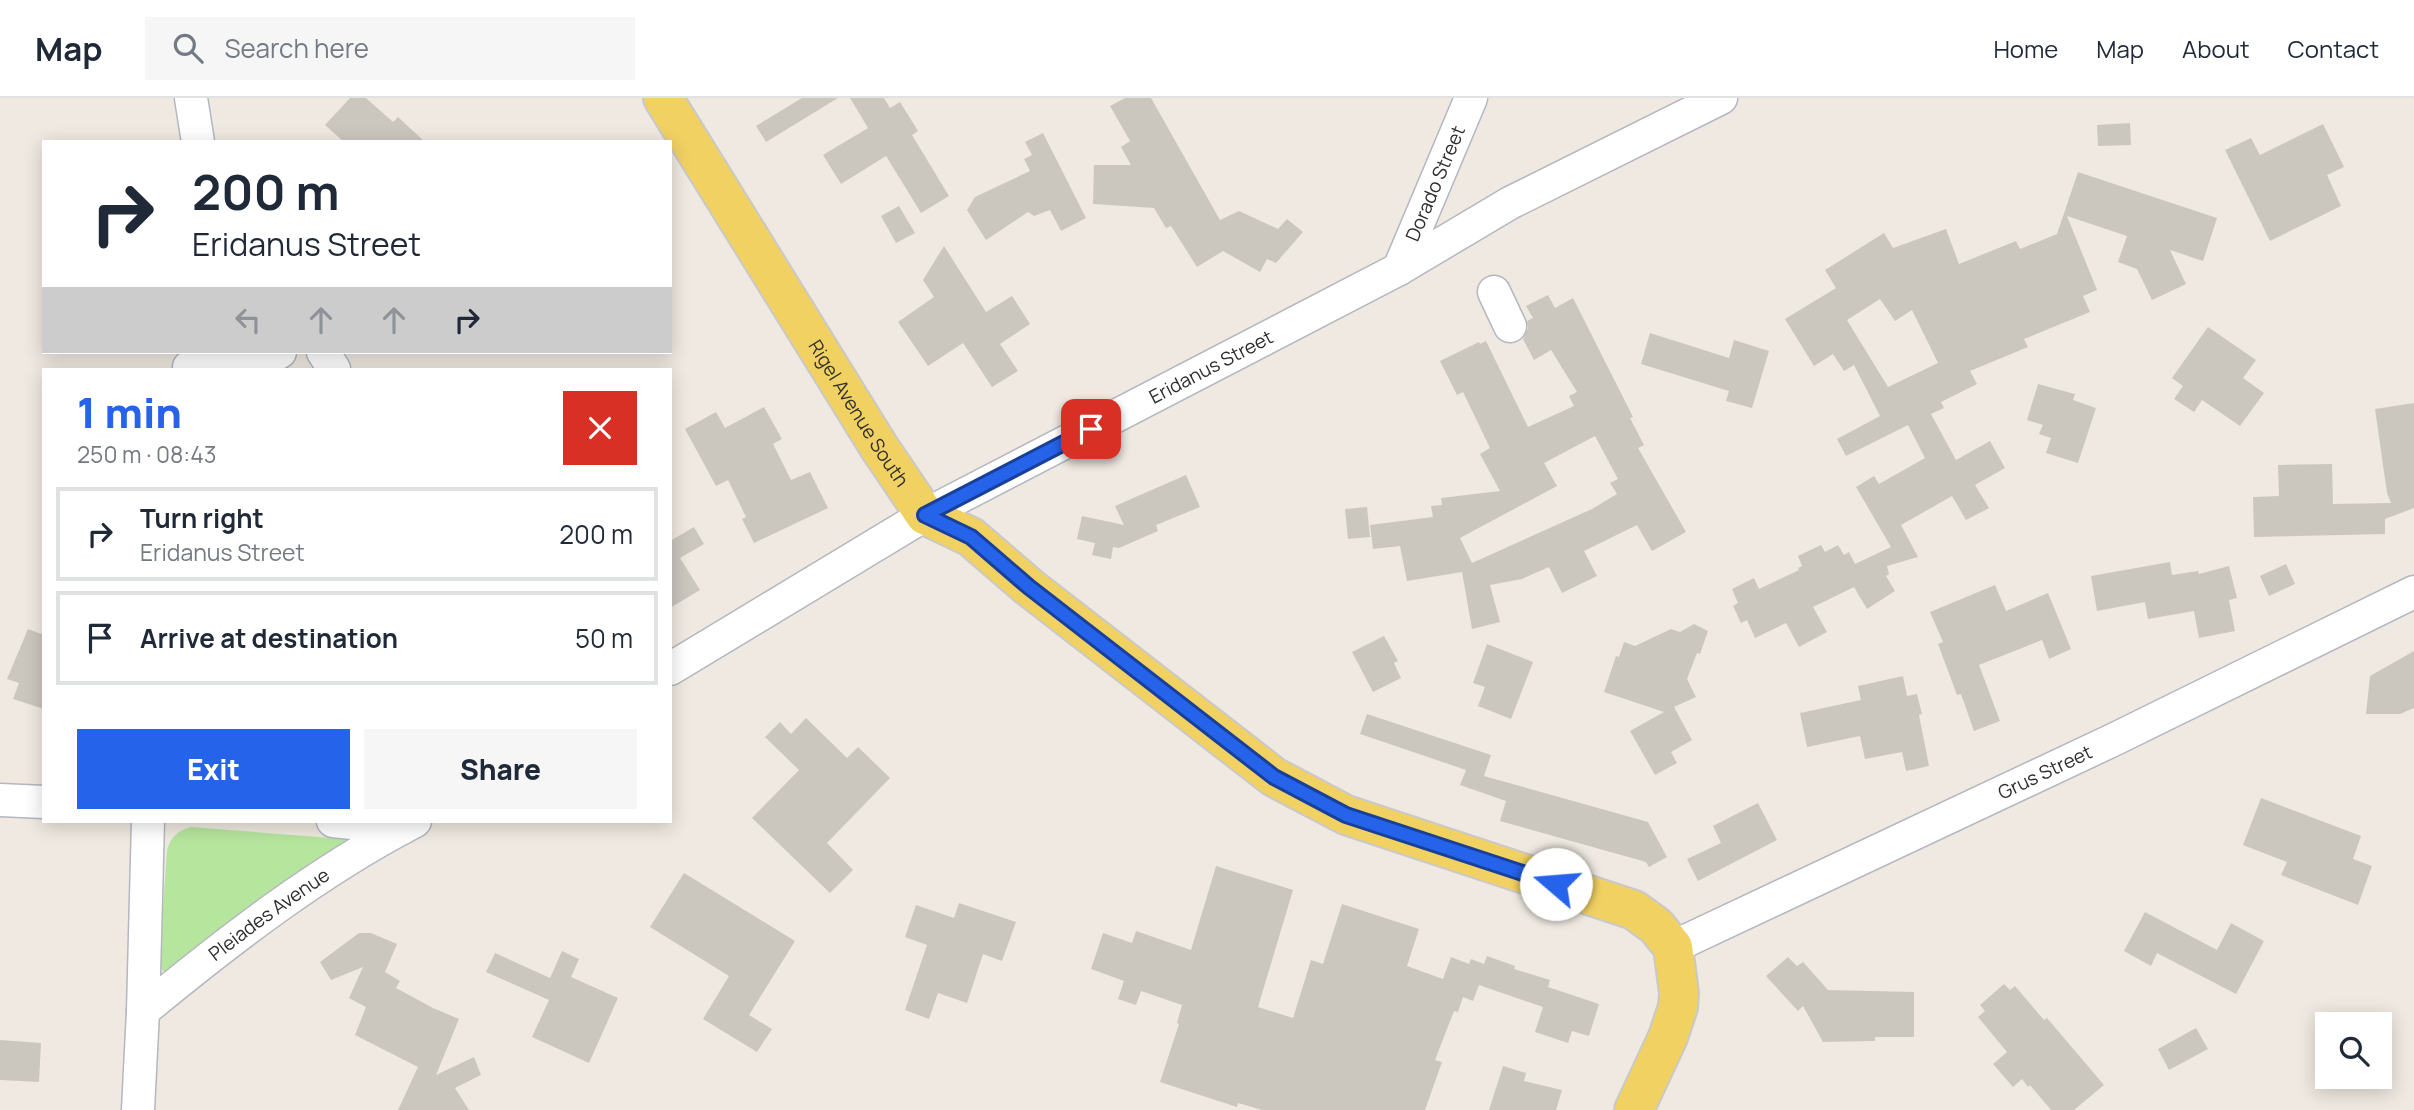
<!DOCTYPE html>
<html lang="en">
<head>
<meta charset="utf-8">
<style>
  body { margin:0; font-family:Manrope,sans-serif; background:#f6f6f7; color:#1f2937; height:100vh; display:flex; flex-direction:column; font-size:26px; white-space:nowrap }
  * { box-sizing:border-box; margin:0 }
  p { font-size:23px; color:#747a83 }
  .icon { flex:none; width:38px; height:38px; fill:none; stroke:currentColor; stroke-width:2; stroke-linecap:round; stroke-linejoin:round }
  .map { position:relative; flex:1; overflow:hidden }
  .details { position:absolute; left:42px; top:270px; width:630px; height:455px; display:flex; flex-direction:column; background:#fff; border-radius:0px; box-shadow:0 4px 18px #0003 }
  .details>* { flex:none }
  .top-card { position:absolute; left:42px; top:42px; width:630px; height:214px; border-radius:0px; box-shadow:0 4px 18px #0003; background:#fff; color:#1f2937; overflow:hidden }
  .tools { position:absolute; left:2315px; top:914px; display:grid; gap:14px }
  .tools a { display:grid; place-items:center; width:77px; height:77px; border-radius:0px; background:#fff; box-shadow:0 4px 18px #0003; font-size:35px }
  .pin { position:absolute; display:grid; place-items:center; width:60px; height:60px; color:#fff; margin:-30px; border-radius:14px; box-shadow:0 4px 10px #0006 }
  .me { position:absolute; width:77px; margin:-38px; rotate:288deg; stroke-linejoin:round; filter:drop-shadow(0 0 5px #0008) }
  .turn { display:flex; align-items:center; gap:24px; height:147px; padding:0 35px; font-size:32px }
  .turn .icon { width:91px; height:91px; stroke-width:2.5 }
  .turn b { display:block; font-size:49px; line-height:60px }
  .lanes { display:flex; align-items:center; height:66px; padding:0 35px; background:#0003; justify-content:center; gap:35px; direction:ltr }
  .lanes .off { opacity:.35 }
  .round { display:grid; place-items:center; flex:none; width:74px; height:74px; border-radius:0px; background:#f6f6f7 }
  .summary { display:flex; align-items:center; justify-content:space-between; height:119px; padding:0 35px }
  h1 { font-size:42px; font-weight:800; line-height:52px; color:#2563eb }
  .primary-button { display:flex; gap:14px; margin-top:auto; padding:14px 35px }
  .primary-button a { flex:1; height:80px; border-radius:0px; background:#2563eb; color:#fff; font-size:28px; font-weight:800; line-height:80px; text-align:center }
  .primary-button a+a { background:#f6f6f7; color:#1f2937 }
  ul { padding:0; list-style:none }
  li { display:flex; align-items:center; gap:21px; height:94px; margin:0 14px 10px; padding:0 21px; border:4px solid #e0e1e3; border-radius:0px }
  li div { flex:1 }
  li b { display:block; font-size:26px }
  li em { font-style:normal }
  header { display:flex; align-items:center; gap:42px; box-sizing:border-box; height:98px; padding:0 35px; background:#fff; border-bottom:2px solid #e0e1e3 }
  header strong { font-size:33px }
  nav { display:flex; gap:38px; margin-inline-start:auto; font-size:24px }
  .search { width:490px; height:63px; background:#f6f6f7; display:flex; align-items:center; gap:18px; box-sizing:border-box; padding:0 24px; border-radius:0px; color:#747a83; font-size:26px }
  .map>svg:first-child { display:block }
  .green { fill:#b6e59e }
  .building { fill:#cbc7bf; fill-rule:evenodd }
  .lines { fill:none; stroke-linecap:round; stroke-linejoin:round }
  .minor-casing { stroke:#b4b7c1; stroke-width:35 }
  .major-casing { stroke:#c9c9c9; stroke-width:42 }
  .minor { stroke:#fff; stroke-width:32 }
  .major { stroke:#f2d163; stroke-width:38 }
  .route-casing { stroke:#184099; stroke-width:18 }
  .route { stroke:#2563eb; stroke-width:12 }
  .labels { text-anchor:middle; stroke-width:7; stroke-linejoin:round; paint-order:stroke }
  .street-label { font-size:19px; fill:#2e2e2e; stroke:#fff }
</style>
</head>
<body>
<header>
<strong>Map</strong>
<div class="search"><svg class="icon" aria-label="search" viewBox="0 0 24 24"><circle cx="10" cy="10" r="6"/><path d="M15 15l6 6"/></svg>Search here</div>
<nav><a>Home</a><a>Map</a><a>About</a><a>Contact</a></nav>
</header>
<div class="map">
<svg width="2414" height="1012" viewBox="0 0 2414 1012">
  <rect width="100%" height="100%" fill="#efe9e1"/>
  <path class="green" d="M 191,729 L 356,742 L 208,842 L 168,873 L 163,873 L 159,866 L 167,752 C 171,739 177,733 191,729 Z"/>
  <path class="building" d="M 350,0 L 366,0 L 393,24 L 398,19 L 425,44 L 344,44 L 325,27 Z
    M 802,0 L 838,0 L 766,44 L 756,28 Z
    M 850,0 L 884,0 L 890,10 L 900,4 L 918,33 L 912,37 L 949,98 L 921,115 L 886,58 L 841,86 L 823,57 L 868,30 Z
    M 1125,0 L 1151,0 L 1220,122 L 1239,113 L 1278,131 L 1287,121 L 1303,134 L 1276,165 L 1267,161 L 1260,174 L 1223,153 L 1197,169 L 1171,128 L 1166,130 L 1154,110 L 1093,106 L 1094,67 L 1131,67 L 1121,49 L 1130,43 L 1110,8 Z
    M 2130,25 L 2131,47 L 2098,48 L 2097,27 Z
    M 2323,26 L 2344,69 L 2327,77 L 2341,108 L 2270,143 L 2225,52 L 2251,40 L 2260,57 Z
    M 1043,35 L 1086,120 L 1061,133 L 1050,112 L 1034,118 L 1028,114 L 986,142 L 967,112 L 975,99 L 1030,73 L 1024,61 L 1032,57 L 1025,44 Z
    M 2078,74 L 2217,120 L 2203,163 L 2170,152 L 2186,186 L 2152,202 L 2137,171 L 2118,164 L 2127,138 L 2067,118 L 2097,192 L 2083,198 L 2090,214 L 2024,241 L 2028,249 L 1970,273 L 1977,286 L 1941,304 L 1944,310 L 1931,316 L 1956,362 L 1990,343 L 2005,370 L 1975,387 L 1989,410 L 1966,422 L 1952,398 L 1901,427 L 1918,459 L 1887,468 L 1889,476 L 1886,478 L 1895,493 L 1867,511 L 1854,489 L 1813,509 L 1827,534 L 1799,549 L 1786,525 L 1755,540 L 1747,522 L 1741,525 L 1733,508 L 1738,505 L 1732,491 L 1754,480 L 1759,491 L 1799,472 L 1798,470 L 1802,468 L 1798,458 L 1821,447 L 1825,454 L 1838,447 L 1844,457 L 1849,454 L 1855,466 L 1891,449 L 1856,389 L 1874,378 L 1879,386 L 1925,360 L 1908,327 L 1846,358 L 1837,341 L 1880,318 L 1854,267 L 1844,273 L 1833,256 L 1814,268 L 1785,221 L 1836,190 L 1825,172 L 1884,135 L 1893,150 L 1946,131 L 1959,166 L 2016,143 L 2020,151 L 2057,136 ZM 1880,201 L 1895,223 L 1912,212 L 1938,265 L 1888,289 L 1847,222 Z
    M 899,108 L 915,135 L 896,145 L 881,118 Z
    M 944,148 L 986,214 L 1012,198 L 1030,226 L 1000,246 L 1018,273 L 992,289 L 963,245 L 928,268 L 898,224 L 934,199 L 923,182 Z
    M 1548,197 L 1555,210 L 1573,200 L 1633,319 L 1630,320 L 1644,347 L 1638,350 L 1686,434 L 1652,453 L 1637,427 L 1584,453 L 1597,478 L 1562,495 L 1549,469 L 1522,481 L 1490,487 L 1500,524 L 1472,531 L 1462,474 L 1407,483 L 1400,448 L 1373,451 L 1370,427 L 1433,419 L 1431,408 L 1442,407 L 1441,400 L 1500,393 L 1480,356 L 1490,350 L 1463,294 L 1457,297 L 1440,263 L 1479,244 L 1480,246 L 1486,243 L 1528,329 L 1574,308 L 1569,298 L 1577,294 L 1551,252 L 1534,262 L 1523,241 L 1528,230 L 1527,223 L 1533,220 L 1526,208 ZM 1595,338 L 1618,381 L 1610,385 L 1617,396 L 1592,411 L 1472,465 L 1460,440 L 1557,388 L 1544,365 Z
    M 2208,229 L 2256,262 L 2243,280 L 2264,295 L 2240,328 L 2202,302 L 2194,314 L 2174,301 L 2183,288 L 2172,280 Z
    M 1650,235 L 1729,260 L 1734,242 L 1769,253 L 1752,310 L 1726,303 L 1729,293 L 1641,266 Z
    M 2038,286 L 2075,296 L 2073,302 L 2096,310 L 2078,365 L 2046,355 L 2051,340 L 2039,336 L 2043,327 L 2027,322 Z
    M 2414,305 L 2414,410 L 2385,421 L 2385,436 L 2254,439 L 2253,399 L 2279,398 L 2278,367 L 2332,366 L 2333,406 L 2391,405 L 2387,395 L 2375,311 Z
    M 764,309 L 782,341 L 773,346 L 791,382 L 810,374 L 828,410 L 754,445 L 742,421 L 746,419 L 728,382 L 716,388 L 685,331 L 716,314 L 725,330 Z
    M 1186,377 L 1200,409 L 1156,427 L 1158,433 L 1119,450 L 1113,449 L 1111,461 L 1092,457 L 1095,445 L 1077,441 L 1082,418 L 1124,427 L 1115,408 Z
    M 1367,409 L 1370,439 L 1348,441 L 1345,411 Z
    M 694,429 L 704,446 L 680,460 L 700,492 L 670,510 L 670,443 Z
    M 2170,464 L 2172,477 L 2198,473 L 2199,476 L 2229,468 L 2237,500 L 2229,502 L 2235,533 L 2199,540 L 2194,513 L 2148,521 L 2145,504 L 2097,513 L 2091,478 Z
    M 2286,466 L 2295,486 L 2269,498 L 2260,478 Z
    M 1995,487 L 2006,513 L 2048,495 L 2071,551 L 2049,561 L 2042,542 L 1979,567 L 2000,623 L 1974,633 L 1961,596 L 1957,597 L 1938,546 L 1943,544 L 1930,514 Z
    M 1694,526 L 1708,533 L 1700,556 L 1697,555 L 1687,581 L 1696,599 L 1674,609 L 1692,642 L 1671,654 L 1677,665 L 1655,677 L 1630,633 L 1664,614 L 1604,594 L 1616,558 L 1619,559 L 1624,544 L 1635,548 L 1671,531 L 1680,534 Z
    M 28,531 L 44,537 L 44,611 L 13,601 L 19,585 L 7,581 Z
    M 1384,538 L 1398,563 L 1394,565 L 1401,580 L 1373,594 L 1352,554 Z
    M 1487,546 L 1533,564 L 1511,621 L 1478,608 L 1485,589 L 1473,585 Z
    M 2414,553 L 2414,610 L 2400,616 L 2366,616 L 2370,578 Z
    M 1903,578 L 1907,598 L 1917,596 L 1922,616 L 1919,617 L 1929,668 L 1906,673 L 1902,654 L 1865,661 L 1860,638 L 1807,649 L 1800,615 L 1861,602 L 1858,588 Z
    M 1367,616 L 1491,657 L 1484,678 L 1648,724 L 1667,759 L 1649,769 L 1646,764 L 1500,723 L 1506,703 L 1460,687 L 1466,672 L 1360,636 Z
    M 806,620 L 847,660 L 858,649 L 890,680 L 827,745 L 853,772 L 830,795 L 752,720 L 799,672 L 765,639 L 780,624 L 791,636 Z
    M 2261,700 L 2361,738 L 2353,761 L 2372,768 L 2358,807 L 2281,777 L 2287,764 L 2243,747 Z
    M 1758,705 L 1777,742 L 1698,783 L 1687,761 L 1721,745 L 1713,728 Z
    M 1216,768 L 1293,792 L 1258,909 L 1293,920 L 1311,862 L 1323,866 L 1342,806 L 1419,831 L 1407,868 L 1443,881 L 1451,859 L 1469,866 L 1471,861 L 1484,866 L 1487,858 L 1515,868 L 1514,871 L 1550,882 L 1548,889 L 1599,906 L 1589,938 L 1572,933 L 1568,945 L 1535,934 L 1543,909 L 1479,887 L 1473,903 L 1463,899 L 1458,914 L 1454,913 L 1435,962 L 1442,964 L 1425,1012 L 1262,1012 L 1238,1005 L 1237,1009 L 1160,984 L 1179,926 L 1177,925 L 1182,907 L 1141,893 L 1136,907 L 1118,901 L 1124,883 L 1091,871 L 1103,835 L 1132,845 L 1136,833 L 1191,852 Z
    M 684,775 L 795,843 L 749,917 L 772,931 L 757,954 L 703,921 L 729,878 L 650,829 Z
    M 959,805 L 1016,824 L 1002,863 L 983,856 L 967,905 L 938,895 L 929,921 L 905,912 L 927,847 L 905,839 L 916,807 L 954,820 Z
    M 2145,814 L 2217,852 L 2231,825 L 2264,843 L 2236,896 L 2157,855 L 2151,868 L 2124,853 Z
    M 359,835 L 371,835 L 397,846 L 385,874 L 400,883 L 396,890 L 433,910 L 459,921 L 436,977 L 474,959 L 481,977 L 455,990 L 469,1012 L 398,1012 L 418,969 L 355,937 L 366,909 L 349,900 L 363,869 L 331,882 L 320,864 Z
    M 562,853 L 579,861 L 571,879 L 618,900 L 589,965 L 532,939 L 549,902 L 486,874 L 495,855 L 550,880 Z
    M 1788,859 L 1797,868 L 1803,864 L 1828,892 L 1914,894 L 1914,939 L 1875,939 L 1875,943 L 1823,944 L 1803,908 L 1798,913 L 1766,878 Z
    M 2004,886 L 2010,892 L 2015,888 L 2044,922 L 2047,920 L 2104,987 L 2074,1012 L 2051,1012 L 2030,987 L 2028,989 L 2022,981 L 2013,989 L 1993,966 L 2007,954 L 1978,919 L 1985,913 L 1980,907 Z
    M 2196,930 L 2208,951 L 2169,972 L 2158,951 Z
    M 0,942 L 41,945 L 39,984 L 0,982 Z
    M 1503,968 L 1526,975 L 1524,983 L 1562,992 L 1556,1012 L 1489,1012 Z"/>
  <g class="lines">
    <defs>
      <g id="minor">
        <path d="M 191,0 L 198,44"/>
        <path id="s1" d="M 1399,171 L 1471,0"/>
        <path d="M 1494,194 L 1510,228"/>
        <path d="M 323,254 L 334,271"/>
        <path d="M 189,269 L 250,269 L 261,265 L 280,254"/>
        <path id="s2" d="M 670,571 L 925,417 L 1399,171 L 1510,105 L 1721,0"/>
        <path d="M 0,702 L 44,704"/>
        <path d="M 333,723 L 402,730"/>
        <path id="s3" d="M 1673,849 L 2115,641 L 2414,494"/>
        <path id="s4" d="M 143,913 C 228,843 317,774 415,723"/>
        <path d="M 138,1012 L 143,913 L 148,723"/>
      </g>
      <g id="major">
        <path id="s5" d="M 663,0 L 879,349 L 925,417 L 971,439 L 1029,489 L 1274,679 L 1346,717 L 1634,812 L 1656,828 L 1673,849 L 1679,895 L 1678,909 L 1668,939 L 1634,1012"/>
      </g>
    </defs>
    <use href="#minor" class="minor-casing"/>
    <use href="#major" class="major-casing"/>
    <use href="#minor" class="minor"/>
    <use href="#major" class="major"/>
  </g>
  <g class="lines">
    <defs>
      <path id="route" d="M 1091,331 L 925,417 L 971,439 L 1029,489 L 1274,679 L 1346,717 L 1556,786"/>
    </defs>
    <use href="#route" class="route-casing"/>
    <use href="#route" class="route"/>
  </g>
  <g class="labels">
    <g class="street-label">
      <text dy="7" stroke="none"><textPath href="#s1" startOffset="93">Dorado Street</textPath></text>
      <text dy="7" stroke="none"><textPath href="#s2" startOffset="620">Eridanus Street</textPath></text>
      <text dy="7" stroke="none"><textPath href="#s5" startOffset="371">Rigel Avenue South</textPath></text>
      <text dy="7" stroke="none"><textPath href="#s3" startOffset="411">Grus Street</textPath></text>
      <text dy="7" stroke="none"><textPath href="#s4" startOffset="159">Pleiades Avenue</textPath></text>
    </g>
  </g>
</svg>
<div class="tools">
<a><svg class="icon" aria-label="search" viewBox="0 0 24 24"><circle cx="10" cy="10" r="6"/><path d="M15 15l6 6"/></svg></a>
</div>
<div class="pin" style="left:1091px;top:331px;background:#d93025"><svg class="icon" aria-label="arrive" viewBox="0 0 24 24"><path d="M6 21V4h12l-3 4 3 4H6"/></svg></div>
<svg class="me" style="left:1556px;top:786px" viewBox="-20 -20 40 40"><circle r="19" fill="#fff"/><path d="M0-13L10 11 0 6-10 11z" fill="#2563eb"/></svg>
<div class="top-card">
<div class="turn"><svg class="icon" aria-label="right" viewBox="0 0 24 24"><path d="M7 20v-9h11M14 6l5 5-5 5"/></svg><div><b>200 m</b>Eridanus Street</div></div>
<div class="lanes"><svg class="icon off" aria-label="left" viewBox="0 0 24 24"><path d="M17 20v-9H6M10 6l-5 5 5 5"/></svg><svg class="icon off" aria-label="ahead" viewBox="0 0 24 24"><path d="M12 20V5M6 11l6-6 6 6"/></svg><svg class="icon off" aria-label="ahead" viewBox="0 0 24 24"><path d="M12 20V5M6 11l6-6 6 6"/></svg><svg class="icon" aria-label="right" viewBox="0 0 24 24"><path d="M7 20v-9h11M14 6l5 5-5 5"/></svg></div>
</div>
<section class="details">
<div class="summary"><div><h1>1 min</h1><p>250 m · 08:43</p></div><a class="round" style="background:#d93025;color:#fff"><svg class="icon" aria-label="close" viewBox="0 0 24 24"><path d="M6 6l12 12M18 6L6 18"/></svg></a></div>
<ul>
<li><svg class="icon" aria-label="right" viewBox="0 0 24 24"><path d="M7 20v-9h11M14 6l5 5-5 5"/></svg><div><b>Turn right</b><p>Eridanus Street</p></div><em>200 m</em></li>
<li><svg class="icon" aria-label="arrive" viewBox="0 0 24 24"><path d="M6 21V4h12l-3 4 3 4H6"/></svg><div><b>Arrive at destination</b></div><em>50 m</em></li>
</ul>
<div class="primary-button"><a>Exit</a><a>Share</a></div>
</section>
</div>
</body>
</html>
